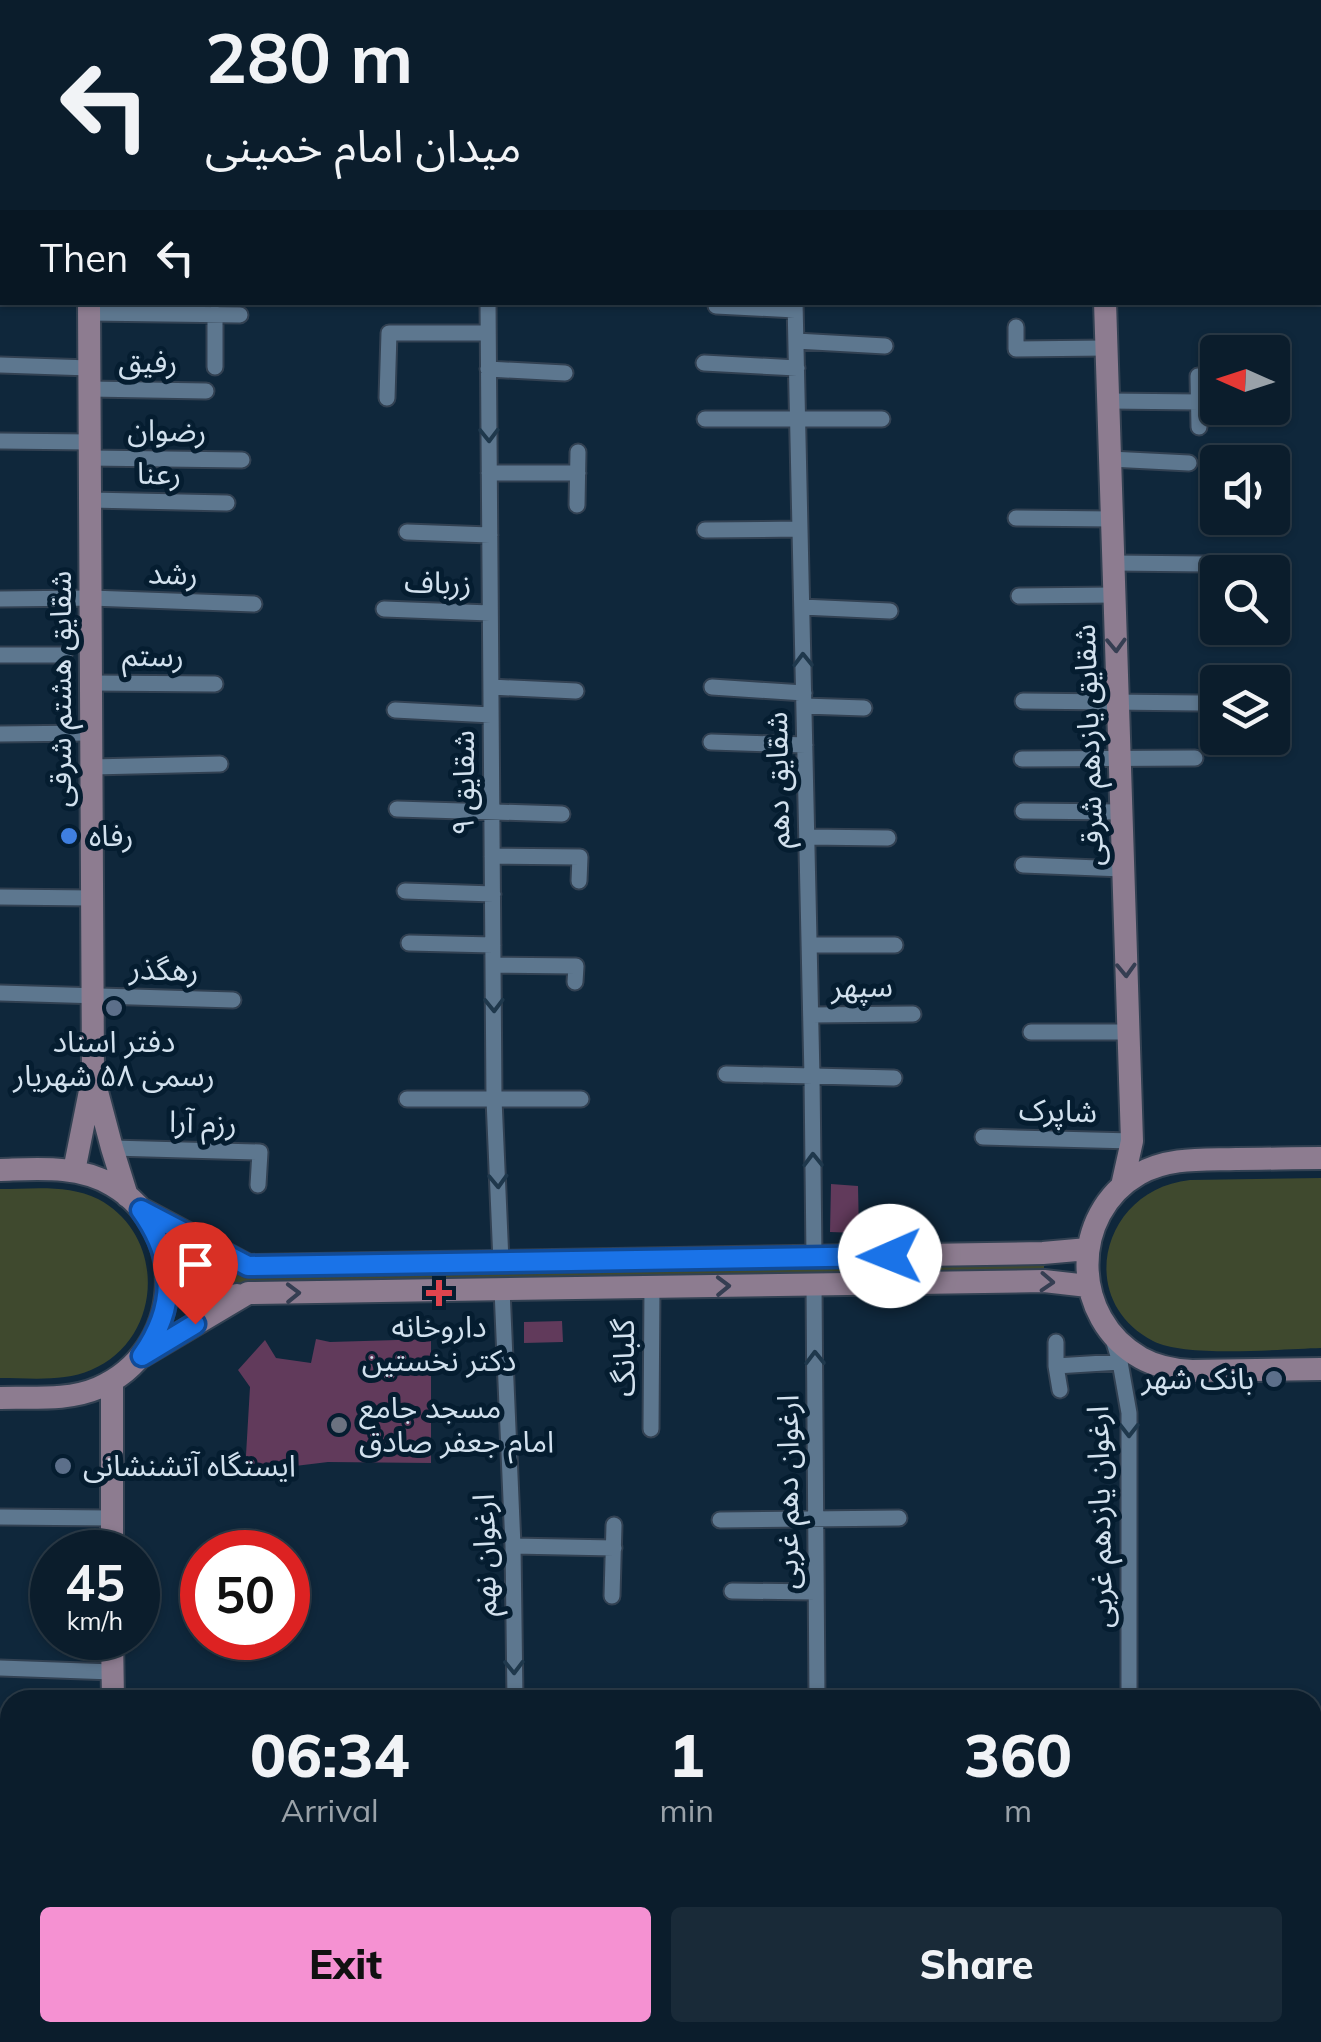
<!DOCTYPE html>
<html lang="en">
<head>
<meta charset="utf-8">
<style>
  body { margin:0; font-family:Mulish,"Noto Sans Arabic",sans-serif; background:#192a38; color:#f1f3f6; height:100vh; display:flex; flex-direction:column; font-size:38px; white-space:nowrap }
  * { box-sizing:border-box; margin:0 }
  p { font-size:32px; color:#9aa2a9 }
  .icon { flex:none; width:55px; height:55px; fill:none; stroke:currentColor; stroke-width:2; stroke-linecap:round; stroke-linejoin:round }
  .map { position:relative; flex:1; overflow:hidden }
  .panel { position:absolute; left:0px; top:1690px; width:1322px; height:352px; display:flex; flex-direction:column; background:#0b1d2c; border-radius:30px 30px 0 0; box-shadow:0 2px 8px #0004,0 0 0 2px #2b3b48 }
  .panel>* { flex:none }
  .banner { position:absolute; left:0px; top:0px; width:1322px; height:305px; box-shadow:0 2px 8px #0004,0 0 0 2px #2b3b48; background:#0b1d2c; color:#f1f3f6; overflow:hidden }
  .needle { width:65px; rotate:273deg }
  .buttons { position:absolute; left:1200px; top:335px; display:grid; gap:20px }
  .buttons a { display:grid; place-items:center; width:90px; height:90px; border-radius:10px; background:#0b1d2c; box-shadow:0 2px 8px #0004,0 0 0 2px #2b3b48; font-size:50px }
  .speed { position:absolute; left:30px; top:1530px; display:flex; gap:20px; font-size:50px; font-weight:700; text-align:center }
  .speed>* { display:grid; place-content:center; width:130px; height:130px; border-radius:50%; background:#0b1d2c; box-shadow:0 2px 8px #0004,0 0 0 2px #2b3b48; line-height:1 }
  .speed small { font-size:25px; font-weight:400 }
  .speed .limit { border:15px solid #d22; background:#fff; color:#111 }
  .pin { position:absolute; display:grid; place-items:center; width:85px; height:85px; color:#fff; margin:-102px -42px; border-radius:50% 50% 50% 0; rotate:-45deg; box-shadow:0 0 10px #0007 }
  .pin .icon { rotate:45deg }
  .me { position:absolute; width:110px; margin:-55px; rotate:269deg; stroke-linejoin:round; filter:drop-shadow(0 0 8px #0008) }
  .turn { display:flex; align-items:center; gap:35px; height:210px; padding:0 40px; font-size:45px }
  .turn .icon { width:130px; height:130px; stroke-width:2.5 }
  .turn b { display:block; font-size:70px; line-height:85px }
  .then { display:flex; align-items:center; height:95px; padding:0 40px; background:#0003; gap:20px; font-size:38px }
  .eta { display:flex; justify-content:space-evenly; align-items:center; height:170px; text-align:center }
  .eta b { font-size:60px; font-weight:800; line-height:70px }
  .button { display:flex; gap:20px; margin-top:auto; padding:20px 40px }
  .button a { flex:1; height:115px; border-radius:10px; background:#f591d2; color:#111; font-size:40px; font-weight:800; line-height:115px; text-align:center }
  .button a+a { background:#192a38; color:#f1f3f6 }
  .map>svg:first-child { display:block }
  .green { fill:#3f492e }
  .building { fill:#613a5b }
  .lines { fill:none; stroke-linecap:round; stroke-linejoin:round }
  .street-casing { stroke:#324152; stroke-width:19 }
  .secondary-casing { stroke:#324152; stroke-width:26 }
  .street { stroke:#5d778f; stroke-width:15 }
  .secondary { stroke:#8d7c90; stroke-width:22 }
  .oneway { stroke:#1f384c }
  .oneway2 { stroke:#353e52 }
  .route-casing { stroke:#114b97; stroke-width:25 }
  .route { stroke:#1a73e8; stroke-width:18 }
  .shop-dot { fill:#3f7fe0; stroke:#051d30; stroke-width:4 }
  .service-dot { fill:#5c6f8a; stroke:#051d30; stroke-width:4 }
  .health-dot { fill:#e0444e; stroke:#051d30; stroke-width:4 }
  .worship-dot { fill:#6b7280; stroke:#051d30; stroke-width:4 }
  .labels { text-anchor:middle; stroke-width:10; stroke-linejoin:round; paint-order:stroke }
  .street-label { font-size:30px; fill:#d2e1ee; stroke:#051d30 }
  .poi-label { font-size:30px; fill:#d2e1ee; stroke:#051d30; text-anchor:start }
</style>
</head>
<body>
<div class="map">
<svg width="1321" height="2042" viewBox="0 0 1321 2042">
  <rect width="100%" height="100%" fill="#0f273b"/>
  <path class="green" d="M 1321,1178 L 1321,1348 C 1280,1349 1186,1358 1153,1341 C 1073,1299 1103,1189 1190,1180 Z
    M 0,1189 C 32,1189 68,1184 98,1199 C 168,1236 163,1340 91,1370 C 63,1382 30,1378 0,1378 Z
    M 1044,1263 L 1044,1271 L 214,1289 L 205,1285 L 203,1276 L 214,1269 L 248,1276 Z"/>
  <path class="building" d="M 831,1184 L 858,1186 L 859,1233 L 830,1232 Z
    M 562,1321 L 563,1342 L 524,1343 L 524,1322 Z
    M 316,1339 L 330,1342 L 431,1339 L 431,1463 L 328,1462 L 245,1472 L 250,1387 L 238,1370 L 265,1340 L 276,1358 L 311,1363 Z"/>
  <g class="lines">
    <defs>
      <path id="street" d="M 997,0 L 997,2
        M 0,204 L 2,204
        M 0,277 L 2,277
        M 488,302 L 494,1099 L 501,1262
        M 795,302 L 812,1077 L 814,1257
        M 716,306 L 795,310
        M 89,313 L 240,315
        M 1016,327 L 1016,349 L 1106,348
        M 796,341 L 885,346
        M 704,363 L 797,368
        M 0,365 L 90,368
        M 215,367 L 215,314
        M 488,369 L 565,373
        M 1198,376 L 1199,427
        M 90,389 L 206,391
        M 387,398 L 389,333 L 488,333
        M 1108,401 L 1199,402
        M 705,419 L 882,419
        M 0,441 L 90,442
        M 90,458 L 242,460
        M 1110,459 L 1189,463
        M 489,473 L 578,473
        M 90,500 L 227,503
        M 577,505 L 578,452
        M 1016,518 L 1112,519
        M 705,530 L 800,529
        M 407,532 L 490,535
        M 1113,563 L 1207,564
        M 1019,596 L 1114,595
        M 0,599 L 91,598 L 254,604
        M 802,607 L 890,611
        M 384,609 L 490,613
        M 0,655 L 64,655
        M 91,683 L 215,684
        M 491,687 L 576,691
        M 712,687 L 804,693
        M 1023,701 L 1199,703
        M 804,706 L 864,708
        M 395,710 L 491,715
        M 0,734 L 91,733
        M 711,742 L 805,745
        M 1022,759 L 1195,758
        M 92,767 L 220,764
        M 397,809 L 562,814
        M 1023,811 L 1121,812
        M 807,837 L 888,838
        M 492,856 L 580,857 L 579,881
        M 1023,865 L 1123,869
        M 405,891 L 493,894
        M 0,897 L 93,898
        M 409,943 L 493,945
        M 809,945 L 895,945
        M 493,965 L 576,966 L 575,982
        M 0,993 L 233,1000
        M 811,1015 L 913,1014
        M 1031,1032 L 1128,1032
        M 726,1074 L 894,1078
        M 407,1099 L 581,1099
        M 983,1137 L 1132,1141
        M 112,1148 L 260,1152 L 258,1185
        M 814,1284 L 817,1700
        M 502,1289 L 513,1546 L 515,1700
        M 1113,1339 L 1120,1362 L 1129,1413 L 1129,1700
        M 1056,1342 L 1056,1366 L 1060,1390
        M 1056,1366 L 1120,1362
        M 651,1429 L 652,1287
        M 0,1517 L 111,1518
        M 720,1520 L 899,1518
        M 513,1546 L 614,1548
        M 732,1591 L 816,1592
        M 612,1596 L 614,1525
        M 0,1668 L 113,1672
        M 0,1840 L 10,1840
        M 0,1988 L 10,1987
        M 276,2032 L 276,2042
        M 424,2032 L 424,2042
        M 519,2032 L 519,2042
        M 819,2032 L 819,2042
        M 1130,2032 L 1130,2042"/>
      <path id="secondary" d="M 61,0 L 61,2
        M 92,0 L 92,2
        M 1320,56 L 1321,56
        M 0,84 L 2,84
        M 1320,85 L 1321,85
        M 0,113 L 2,113
        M 1105,302 L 1132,1141 L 1122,1186
        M 95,1084 L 112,1148 L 127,1196
        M 1321,1158 C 1293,1158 1265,1159 1236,1159 C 1203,1160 1169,1157 1139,1174 C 1069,1214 1071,1319 1141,1358 C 1157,1367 1174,1370 1192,1371 L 1321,1369
        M 0,1170 C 38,1169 78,1165 112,1185 C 192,1232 182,1352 98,1388 C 68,1401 32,1397 0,1398
        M 74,1171 L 93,1076 L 89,302
        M 141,1209 L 248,1266 L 1043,1253 L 1088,1249
        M 234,1263 C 227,1262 218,1258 210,1260 C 193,1262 187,1288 204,1297 C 213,1301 227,1297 237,1295
        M 142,1356 L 248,1293 L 1044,1281 L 1088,1286
        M 112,1552 L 112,1381
        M 112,1638 L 113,1700
        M 114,2032 L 114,2042"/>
    </defs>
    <use href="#street" class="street-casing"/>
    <use href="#secondary" class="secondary-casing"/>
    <use href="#street" class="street"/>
    <use href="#secondary" class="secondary"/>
  </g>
  <defs><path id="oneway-chevron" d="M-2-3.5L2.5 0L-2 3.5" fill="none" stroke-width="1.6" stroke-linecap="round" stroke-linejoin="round" transform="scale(2.5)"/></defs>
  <g class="oneway">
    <use href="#oneway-chevron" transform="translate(489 435) rotate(89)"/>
    <use href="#oneway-chevron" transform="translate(803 660) rotate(-91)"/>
    <use href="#oneway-chevron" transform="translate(494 1005) rotate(89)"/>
    <use href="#oneway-chevron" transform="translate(813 1160) rotate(-91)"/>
    <use href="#oneway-chevron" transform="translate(498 1181) rotate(88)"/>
    <use href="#oneway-chevron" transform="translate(815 1358) rotate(-91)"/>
    <use href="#oneway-chevron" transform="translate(1129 1430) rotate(90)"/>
    <use href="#oneway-chevron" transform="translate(514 1667) rotate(89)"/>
  </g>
  <g class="oneway2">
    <use href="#oneway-chevron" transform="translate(1116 645) rotate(88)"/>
    <use href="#oneway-chevron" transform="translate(1126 970) rotate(88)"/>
    <use href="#oneway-chevron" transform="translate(1047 1282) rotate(3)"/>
    <use href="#oneway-chevron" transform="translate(723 1286) rotate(-1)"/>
    <use href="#oneway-chevron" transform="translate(293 1293) rotate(-1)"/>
  </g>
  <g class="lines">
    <defs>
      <path id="route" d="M 195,1324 L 142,1356 C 177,1306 176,1259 141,1210 L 248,1266 L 890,1256"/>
    </defs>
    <use href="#route" class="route-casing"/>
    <use href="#route" class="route"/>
  </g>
  <circle class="shop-dot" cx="69" cy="836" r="10"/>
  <g class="service-dot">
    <circle cx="114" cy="1008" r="10"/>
    <circle cx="1274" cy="1379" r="10"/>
    <circle cx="63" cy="1466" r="10"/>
  </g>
  <path class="health-dot" d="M434 1278h10v10h10v10h-10v10h-10v-10h-10v-10h10z"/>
  <circle class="worship-dot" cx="339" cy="1425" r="10"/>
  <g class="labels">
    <g class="street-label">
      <text transform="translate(148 362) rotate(1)" y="10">رفیق</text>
      <text transform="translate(167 431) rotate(1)" y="10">رضوان</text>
      <text transform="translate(159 474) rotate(1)" y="10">رعنا</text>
      <text transform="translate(173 574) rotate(2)" y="10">رشد</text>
      <text transform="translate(438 583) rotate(2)" y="10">زرباف</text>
      <text transform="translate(153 656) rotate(1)" y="10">رستم</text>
      <text transform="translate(61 689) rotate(-90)" y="10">شقایق هشتم شرقی</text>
      <text transform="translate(1089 745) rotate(-92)" y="10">شقایق یازدهم شرقی</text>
      <text transform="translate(778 780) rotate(-91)" y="10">شقایق دهم</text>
      <text transform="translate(464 783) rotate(-90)" y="10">شقایق ۹</text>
      <text transform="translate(164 970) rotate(2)" y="10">رهگذر</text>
      <text transform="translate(862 987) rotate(-1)" y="10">سپهر</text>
      <text transform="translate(1058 1111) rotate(2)" y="10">شاپرک</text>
      <text transform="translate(203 1123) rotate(2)" y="10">رزم آرا</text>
      <text transform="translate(624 1358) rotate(-90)" y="10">گلبانگ</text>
      <text transform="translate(788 1492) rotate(-90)" y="10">ارغوان دهم غربی</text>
      <text transform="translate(1100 1517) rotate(-91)" y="10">ارغوان یازدهم غربی</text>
      <text transform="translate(485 1555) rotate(-91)" y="10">ارغوان نهم</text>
    </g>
    <g class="poi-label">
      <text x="89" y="846">رفاه</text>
      <text x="114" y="1052" text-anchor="middle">دفتر اسناد<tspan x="114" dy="34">رسمی ۵۸ شهریار</tspan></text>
      <text x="439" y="1337" text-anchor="middle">داروخانه<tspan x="439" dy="34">دکتر نخستین</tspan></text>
      <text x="1254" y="1389" text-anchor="end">بانک شهر</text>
      <text x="359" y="1418">مسجد جامع<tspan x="359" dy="34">امام جعفر صادق</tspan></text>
      <text x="83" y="1476">ایستگاه آتشنشانی</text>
    </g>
  </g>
</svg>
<div class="buttons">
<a><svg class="needle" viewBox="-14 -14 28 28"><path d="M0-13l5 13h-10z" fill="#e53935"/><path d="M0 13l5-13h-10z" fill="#9aa2a9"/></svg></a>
<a><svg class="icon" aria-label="sound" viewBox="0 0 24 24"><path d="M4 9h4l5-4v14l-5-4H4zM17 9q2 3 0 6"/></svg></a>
<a><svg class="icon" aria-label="search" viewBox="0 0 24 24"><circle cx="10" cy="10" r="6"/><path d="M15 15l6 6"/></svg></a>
<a><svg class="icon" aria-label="layers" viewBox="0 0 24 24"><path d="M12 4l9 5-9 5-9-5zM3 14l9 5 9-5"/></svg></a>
</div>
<div class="speed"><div>45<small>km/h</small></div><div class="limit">50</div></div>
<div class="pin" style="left:195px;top:1324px;background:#d93025"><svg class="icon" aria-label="arrive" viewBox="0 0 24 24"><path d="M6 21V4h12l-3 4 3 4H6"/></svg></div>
<svg class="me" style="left:890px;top:1256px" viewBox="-20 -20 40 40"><circle r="19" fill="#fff"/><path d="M0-13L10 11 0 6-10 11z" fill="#1a73e8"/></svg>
<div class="banner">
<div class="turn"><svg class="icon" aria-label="left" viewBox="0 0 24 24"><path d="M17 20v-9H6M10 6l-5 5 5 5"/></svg><div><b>280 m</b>میدان امام خمینی</div></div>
<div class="then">Then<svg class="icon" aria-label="left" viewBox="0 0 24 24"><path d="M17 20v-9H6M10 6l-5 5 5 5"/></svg></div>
</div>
<section class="panel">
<div class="eta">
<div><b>06:34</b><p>Arrival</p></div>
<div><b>1</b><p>min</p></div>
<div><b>360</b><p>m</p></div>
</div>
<div class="button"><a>Exit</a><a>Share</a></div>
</section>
</div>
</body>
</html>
